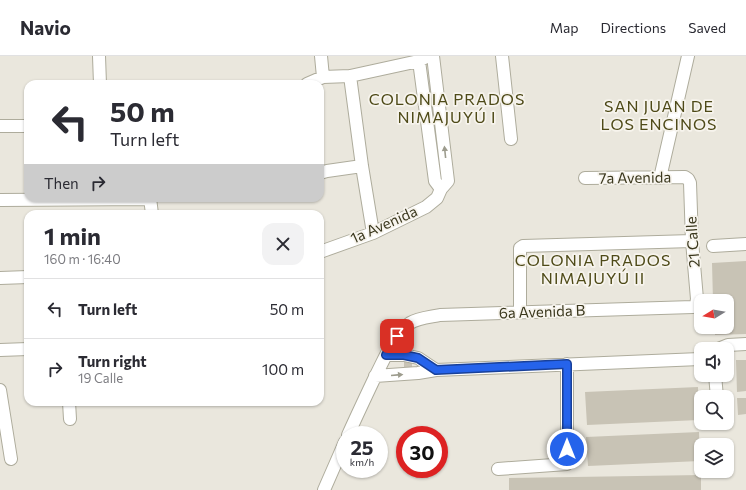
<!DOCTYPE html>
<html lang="en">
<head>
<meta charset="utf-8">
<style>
  body { margin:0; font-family:Commissioner,sans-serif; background:#f2f2f3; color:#2b2b33; height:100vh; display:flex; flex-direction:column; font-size:15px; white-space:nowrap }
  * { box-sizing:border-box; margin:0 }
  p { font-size:13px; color:#7c7c81 }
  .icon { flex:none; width:22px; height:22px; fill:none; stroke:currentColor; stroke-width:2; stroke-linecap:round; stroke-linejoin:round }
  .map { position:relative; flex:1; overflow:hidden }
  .sheet { position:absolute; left:24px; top:154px; width:300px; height:196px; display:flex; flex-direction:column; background:#fff; border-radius:12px; box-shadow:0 1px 3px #0004 }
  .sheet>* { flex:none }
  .banner { position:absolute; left:24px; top:24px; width:300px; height:122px; border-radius:12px; box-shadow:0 1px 3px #0004; background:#fff; color:#2b2b33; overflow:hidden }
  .needle { width:26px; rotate:259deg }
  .tools { position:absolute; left:694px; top:238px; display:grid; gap:8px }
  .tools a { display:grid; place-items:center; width:40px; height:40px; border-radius:8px; background:#fff; box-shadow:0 1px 3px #0004; font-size:20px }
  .speed { position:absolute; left:336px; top:370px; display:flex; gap:8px; font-size:20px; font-weight:700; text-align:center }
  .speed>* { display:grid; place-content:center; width:52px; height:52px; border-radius:50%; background:#fff; box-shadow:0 1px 3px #0004; line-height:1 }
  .speed small { font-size:10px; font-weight:400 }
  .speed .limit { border:6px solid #d22; background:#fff; color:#111 }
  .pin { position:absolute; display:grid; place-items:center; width:34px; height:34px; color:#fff; margin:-17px; border-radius:8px; box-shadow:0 2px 6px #0006 }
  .me { position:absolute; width:44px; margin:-22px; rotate:0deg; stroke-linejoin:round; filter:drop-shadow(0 0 3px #0008) }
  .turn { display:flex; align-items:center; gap:14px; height:84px; padding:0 20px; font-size:18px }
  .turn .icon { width:52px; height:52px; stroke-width:2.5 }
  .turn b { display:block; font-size:28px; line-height:34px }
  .then { display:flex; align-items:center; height:38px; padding:0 20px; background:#0003; gap:8px; font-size:15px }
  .round { display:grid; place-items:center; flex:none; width:42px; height:42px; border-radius:12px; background:#f2f2f3 }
  .overview { display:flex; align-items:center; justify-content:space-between; height:68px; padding:0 20px }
  h1 { font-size:24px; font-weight:700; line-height:30px }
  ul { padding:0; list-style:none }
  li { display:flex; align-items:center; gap:12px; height:60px; padding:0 20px; border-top:1px solid #e1e1e2 }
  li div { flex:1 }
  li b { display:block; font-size:15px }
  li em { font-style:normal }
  header { display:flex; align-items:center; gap:24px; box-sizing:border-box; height:56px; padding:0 20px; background:#fff; border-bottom:1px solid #e1e1e2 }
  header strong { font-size:19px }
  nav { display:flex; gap:22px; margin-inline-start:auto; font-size:14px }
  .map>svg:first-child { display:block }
  .building { fill:#c8c3b5 }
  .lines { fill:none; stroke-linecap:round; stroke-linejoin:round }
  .minor-casing { stroke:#aeac9c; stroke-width:14 }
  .minor { stroke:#fff; stroke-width:12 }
  .oneway { fill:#9d9c8e }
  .route-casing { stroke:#184099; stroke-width:10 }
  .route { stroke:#2563eb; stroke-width:7 }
  .labels { text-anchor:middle; stroke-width:3.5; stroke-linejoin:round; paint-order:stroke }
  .street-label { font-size:15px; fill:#3b381e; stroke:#f7f4ed }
  .neighbourhood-label { font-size:16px; letter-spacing:1px; fill:#4e4a18; stroke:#f7f4ed }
</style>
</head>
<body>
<header>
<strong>Navio</strong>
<nav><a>Map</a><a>Directions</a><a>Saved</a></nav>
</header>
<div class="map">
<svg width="746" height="434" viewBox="0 0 746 434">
  <rect width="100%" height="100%" fill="#eae7dd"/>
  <path class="building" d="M 746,205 L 746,278 L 715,279 L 715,271 L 727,271 L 727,245 L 713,245 L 712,207 Z
    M 404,302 L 412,303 L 412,315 L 404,315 Z
    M 736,304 L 746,304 L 746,335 L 737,336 Z
    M 698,331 L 699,364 L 587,369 L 585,336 Z
    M 737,342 L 746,342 L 746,358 L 738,359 Z
    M 699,376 L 700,405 L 588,410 L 586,381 Z
    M 701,419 L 701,434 L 509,434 L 509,422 Z"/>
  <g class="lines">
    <defs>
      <path id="minor" d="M 99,0 L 100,28
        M 321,0 L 323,21
        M 502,0 L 511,83
        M 419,5 L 435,125 L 441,133
        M 350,20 L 362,110 L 373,177
        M 307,28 L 323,21 L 350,20 L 419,5 L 426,1
        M 0,70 L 28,70
        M 320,117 L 327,115 L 362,110
        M 660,122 L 688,0
        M 150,142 L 152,158
        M 0,144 L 150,143
        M 713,190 L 746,188
        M 320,196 L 373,177 L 426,151 L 437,142 L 441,133 L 448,125 L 433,0
        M 0,222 L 28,221
        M 520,256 L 520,192 L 523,190 L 692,185
        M 718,293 L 728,289 L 746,288
        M 0,294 L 28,293
        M 386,299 L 404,299 L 418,302 L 436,314
        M 715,319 L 717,341
        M 375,320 L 418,317 L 436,314 L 700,303 L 701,302
        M 0,334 L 11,403
        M 69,346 L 70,363
        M 348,379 C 357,359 366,340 375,321 C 384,304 394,278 410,267 C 418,262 431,261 440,259 L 693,251 L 696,249 L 697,243 L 692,185 L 690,127 L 688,123 L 685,121 L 585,122
        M 498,413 L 567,408 L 567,308
        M 324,434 L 345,386"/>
    </defs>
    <use href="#minor" class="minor-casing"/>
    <use href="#minor" class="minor"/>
  </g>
  <defs><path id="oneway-solid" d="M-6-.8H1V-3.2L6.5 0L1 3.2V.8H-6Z"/></defs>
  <g class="oneway">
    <use href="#oneway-solid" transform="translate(445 96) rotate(-96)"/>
    <use href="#oneway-solid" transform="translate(397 319) rotate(-5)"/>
  </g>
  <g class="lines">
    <defs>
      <path id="route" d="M 397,280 L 386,299 L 404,299 L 418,302 L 436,314 L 567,308 L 567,393"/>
    </defs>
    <use href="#route" class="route-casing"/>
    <use href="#route" class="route"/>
  </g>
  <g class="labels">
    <g class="street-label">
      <text transform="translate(635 122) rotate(-1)" y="5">7a Avenida</text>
      <text transform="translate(384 169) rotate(-24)" y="5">1a Avenida</text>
      <text transform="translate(693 186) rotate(-94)" y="5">21 Calle</text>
      <text transform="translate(542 256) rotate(-2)" y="5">6a Avenida B</text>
    </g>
    <g class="neighbourhood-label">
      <text x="447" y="49">COLONIA PRADOS<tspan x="447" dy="18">NIMAJUYÚ I</tspan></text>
      <text x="659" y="56">SAN JUAN DE<tspan x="659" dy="18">LOS ENCINOS</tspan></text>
      <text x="593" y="210">COLONIA PRADOS<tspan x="593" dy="18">NIMAJUYÚ II</tspan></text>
    </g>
  </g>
</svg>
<div class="tools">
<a><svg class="needle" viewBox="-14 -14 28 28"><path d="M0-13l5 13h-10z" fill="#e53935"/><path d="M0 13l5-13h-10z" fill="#7c7c81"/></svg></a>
<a><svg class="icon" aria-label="sound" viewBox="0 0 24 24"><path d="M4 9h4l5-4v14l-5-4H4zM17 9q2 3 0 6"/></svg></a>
<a><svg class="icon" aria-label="search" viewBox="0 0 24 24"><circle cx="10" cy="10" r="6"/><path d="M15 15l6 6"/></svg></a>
<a><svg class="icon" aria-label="layers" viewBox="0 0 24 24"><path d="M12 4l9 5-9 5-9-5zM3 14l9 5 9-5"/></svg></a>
</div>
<div class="speed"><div>25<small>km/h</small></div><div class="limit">30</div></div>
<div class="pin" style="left:397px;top:280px;background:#d93025"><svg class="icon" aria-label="arrive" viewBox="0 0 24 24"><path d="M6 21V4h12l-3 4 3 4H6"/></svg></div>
<svg class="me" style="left:567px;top:393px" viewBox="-20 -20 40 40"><circle r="17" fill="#2563eb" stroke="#fff" stroke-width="3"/><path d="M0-11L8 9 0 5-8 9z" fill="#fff"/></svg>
<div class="banner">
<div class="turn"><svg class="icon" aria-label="left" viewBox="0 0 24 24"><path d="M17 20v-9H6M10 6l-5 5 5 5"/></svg><div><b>50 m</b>Turn left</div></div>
<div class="then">Then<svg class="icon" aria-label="right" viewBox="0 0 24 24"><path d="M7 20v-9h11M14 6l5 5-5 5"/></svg></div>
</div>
<section class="sheet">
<div class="overview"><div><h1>1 min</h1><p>160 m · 16:40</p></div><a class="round"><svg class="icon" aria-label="close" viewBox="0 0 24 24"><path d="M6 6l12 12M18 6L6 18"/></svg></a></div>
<ul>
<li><svg class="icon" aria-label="left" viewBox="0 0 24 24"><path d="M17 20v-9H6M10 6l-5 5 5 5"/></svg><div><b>Turn left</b></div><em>50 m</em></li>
<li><svg class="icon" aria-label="right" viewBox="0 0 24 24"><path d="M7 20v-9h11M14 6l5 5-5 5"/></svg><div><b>Turn right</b><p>19 Calle</p></div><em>100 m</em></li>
</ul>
</section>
</div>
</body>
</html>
